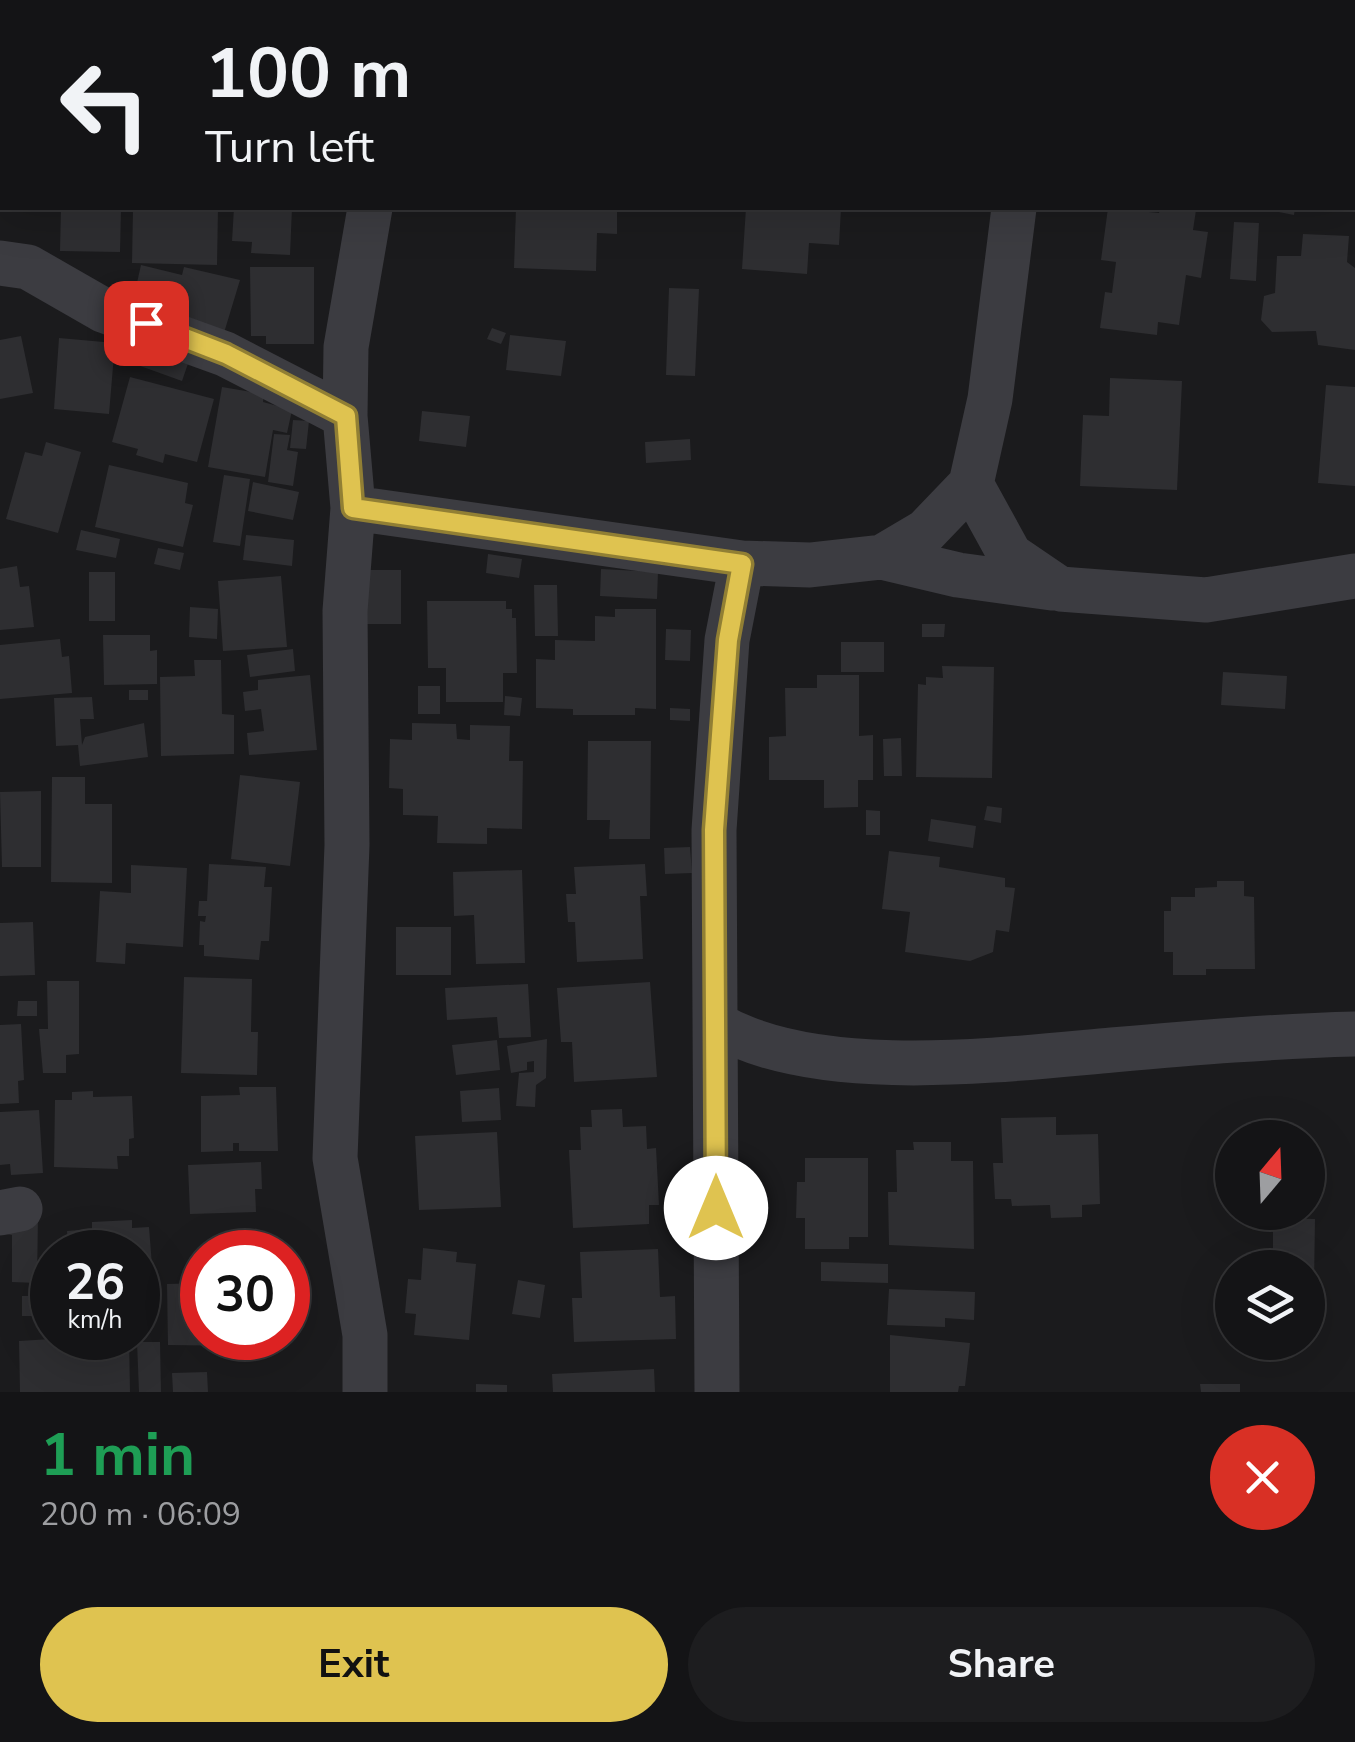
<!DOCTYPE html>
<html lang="en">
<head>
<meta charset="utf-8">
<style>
  body { margin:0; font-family:"Nunito Sans",sans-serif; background:#1d1d1f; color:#f1f3f6; height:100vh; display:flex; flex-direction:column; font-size:38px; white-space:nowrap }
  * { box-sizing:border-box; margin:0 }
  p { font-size:32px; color:#9d9ea1 }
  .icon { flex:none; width:55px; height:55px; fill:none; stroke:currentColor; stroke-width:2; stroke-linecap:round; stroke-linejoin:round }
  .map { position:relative; height:1392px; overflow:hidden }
  .panel { display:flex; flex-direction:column; background:#141416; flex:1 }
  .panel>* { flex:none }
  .top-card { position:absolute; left:0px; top:0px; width:1355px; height:210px; box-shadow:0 10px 40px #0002,0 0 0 2px #333335; background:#141416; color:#f1f3f6; overflow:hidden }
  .needle { width:65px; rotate:19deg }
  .tools { position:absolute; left:1215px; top:1120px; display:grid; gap:20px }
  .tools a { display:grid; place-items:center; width:110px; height:110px; border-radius:50%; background:#141416; box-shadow:0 10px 40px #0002,0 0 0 2px #333335; font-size:50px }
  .speed { position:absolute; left:30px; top:1230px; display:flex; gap:20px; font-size:50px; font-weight:700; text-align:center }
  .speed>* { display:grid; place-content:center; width:130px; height:130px; border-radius:50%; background:#141416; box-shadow:0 10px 40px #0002,0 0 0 2px #333335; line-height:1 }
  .speed small { font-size:25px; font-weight:400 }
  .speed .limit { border:15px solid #d22; background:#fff; color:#111 }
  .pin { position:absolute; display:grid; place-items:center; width:85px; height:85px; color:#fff; margin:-42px; border-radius:20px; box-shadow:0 5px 15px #0006 }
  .me { position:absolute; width:110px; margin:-55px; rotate:0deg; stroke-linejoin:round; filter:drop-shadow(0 0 8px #0008) }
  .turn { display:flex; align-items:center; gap:35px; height:210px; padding:0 40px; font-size:45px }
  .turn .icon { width:130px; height:130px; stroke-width:2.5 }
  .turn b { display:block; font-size:70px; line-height:85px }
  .round { display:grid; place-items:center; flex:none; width:105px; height:105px; border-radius:52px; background:#1d1d1f }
  .summary { display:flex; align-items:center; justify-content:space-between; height:170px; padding:0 40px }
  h1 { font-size:60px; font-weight:700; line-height:75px; color:#1e9e55 }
  .action { display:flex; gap:20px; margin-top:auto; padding:20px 40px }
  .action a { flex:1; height:115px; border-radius:60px; background:#dfc350; color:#111; font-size:40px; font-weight:700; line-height:115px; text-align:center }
  .action a+a { background:#1d1d1f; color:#f1f3f6 }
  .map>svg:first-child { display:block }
  .building { fill:#2e2e31 }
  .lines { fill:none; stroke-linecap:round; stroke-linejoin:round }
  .minor { stroke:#3c3c41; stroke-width:45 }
  .route-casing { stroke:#917f34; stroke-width:25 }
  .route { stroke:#dfc350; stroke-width:18 }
</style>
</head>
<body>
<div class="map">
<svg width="1355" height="1392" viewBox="0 0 1355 1392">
  <rect width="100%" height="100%" fill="#1b1b1d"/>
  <path class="building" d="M 61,208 L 121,208 L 120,252 L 60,251 Z
    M 218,208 L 217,265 L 132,263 L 133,209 Z
    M 234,208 L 292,208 L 290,255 L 251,253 L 252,242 L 232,241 Z
    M 516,208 L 617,208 L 617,234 L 597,233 L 596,271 L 514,268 Z
    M 746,208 L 841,208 L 839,245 L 809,243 L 807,274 L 742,269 Z
    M 1108,208 L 1159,213 L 1160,208 L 1196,210 L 1193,230 L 1208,232 L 1201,278 L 1186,275 L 1179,325 L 1158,322 L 1157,335 L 1100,328 L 1105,292 L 1112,293 L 1116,262 L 1101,260 Z
    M 1258,208 L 1295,208 L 1294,215 Z
    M 1234,222 L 1259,223 L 1256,281 L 1230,279 Z
    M 1303,234 L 1349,236 L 1347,262 L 1355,268 L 1355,350 L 1318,345 L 1316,331 L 1272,332 L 1261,320 L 1264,296 L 1275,293 L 1277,256 L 1301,256 Z
    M 141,265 L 182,275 L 184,267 L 240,280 L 220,346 L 153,323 L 157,301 L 134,296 Z
    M 250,267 L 314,267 L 314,344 L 266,344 L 266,336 L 251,336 Z
    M 669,288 L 699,289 L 695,376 L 666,375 Z
    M 492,328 L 506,333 L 501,344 L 487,339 Z
    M 143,331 L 193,349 L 182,381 L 132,363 Z
    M 510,335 L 566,341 L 561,376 L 506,370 Z
    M 21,336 L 33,393 L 0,399 L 0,340 Z
    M 59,338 L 115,343 L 109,414 L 54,409 Z
    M 130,377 L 214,399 L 197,462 L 165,454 L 163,463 L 136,455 L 138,449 L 112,442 Z
    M 1110,378 L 1182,381 L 1177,490 L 1080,486 L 1083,415 L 1109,416 Z
    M 1326,385 L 1355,387 L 1355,486 L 1318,483 Z
    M 222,387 L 264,394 L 263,402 L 292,410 L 287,433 L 273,430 L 265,477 L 208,467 Z
    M 422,411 L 470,416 L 466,447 L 419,441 Z
    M 293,420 L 309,421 L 306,449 L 290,448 Z
    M 274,434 L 290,435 L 287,450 L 298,452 L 293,486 L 268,482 Z
    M 690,439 L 691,460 L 646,463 L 645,442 Z
    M 46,442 L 81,452 L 58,533 L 6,519 L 25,452 L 42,456 Z
    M 109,465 L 188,483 L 185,503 L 193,505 L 183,547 L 95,527 Z
    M 224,475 L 250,479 L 240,546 L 213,542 Z
    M 253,482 L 299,492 L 293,520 L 248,511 Z
    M 81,530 L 120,539 L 116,558 L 76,550 Z
    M 246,535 L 294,540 L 292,566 L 243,560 Z
    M 158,548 L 184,553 L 180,570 L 154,564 Z
    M 488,554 L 522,559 L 519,578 L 486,573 Z
    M 17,566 L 20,587 L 29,586 L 34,627 L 0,630 L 0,569 Z
    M 601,569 L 658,572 L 657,599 L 600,596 Z
    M 365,570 L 401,570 L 401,624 L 365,624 Z
    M 89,572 L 115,572 L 115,621 L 89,621 Z
    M 281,576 L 287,647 L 223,651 L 218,581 Z
    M 534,585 L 557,585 L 558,636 L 535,636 Z
    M 427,601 L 506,601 L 506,609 L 512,609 L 512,618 L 516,618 L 517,673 L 503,673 L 503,702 L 446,702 L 446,668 L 428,668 Z
    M 190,607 L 218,609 L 217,639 L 189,637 Z
    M 615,609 L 656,609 L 656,709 L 635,708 L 635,715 L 573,715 L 573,709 L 536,708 L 536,659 L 555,660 L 555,640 L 595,641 L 595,616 L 615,617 Z
    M 922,624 L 945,624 L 944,637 L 922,637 Z
    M 666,629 L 691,630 L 690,661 L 665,660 Z
    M 103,635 L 150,635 L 150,651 L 157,650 L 157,684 L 104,685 Z
    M 60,639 L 62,657 L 69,656 L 72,693 L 0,699 L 0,645 Z
    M 841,642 L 884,642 L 884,672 L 841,672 Z
    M 293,649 L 295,671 L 250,677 L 247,655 Z
    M 194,660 L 221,660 L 222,714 L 234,715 L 234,754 L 161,756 L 160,677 L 195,676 Z
    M 942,666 L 994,667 L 992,778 L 916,777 L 918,684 L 926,685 L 926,677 L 943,678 Z
    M 1223,672 L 1287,676 L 1285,709 L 1221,705 Z
    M 310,675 L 317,750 L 249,755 L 247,733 L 264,731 L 261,709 L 245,711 L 243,692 L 258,690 L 258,680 Z
    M 817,675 L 859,675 L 859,736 L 873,735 L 873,780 L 858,780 L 858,807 L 824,808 L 824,780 L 769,780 L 769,737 L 786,736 L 785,688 L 817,688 Z
    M 418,686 L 440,686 L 440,714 L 418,714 Z
    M 129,690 L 148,690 L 148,700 L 129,700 Z
    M 505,696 L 522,698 L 520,716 L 504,715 Z
    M 92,697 L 94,719 L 80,719 L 82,745 L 85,737 L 144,723 L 148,757 L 80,766 L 78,745 L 56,746 L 54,698 Z
    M 670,708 L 690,709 L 690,721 L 670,720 Z
    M 412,723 L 456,724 L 457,739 L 470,740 L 470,725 L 510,726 L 509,761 L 523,761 L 522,829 L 487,828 L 487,844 L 437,843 L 438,816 L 403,815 L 403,789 L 389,788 L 390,739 L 412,740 Z
    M 901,738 L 902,776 L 884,776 L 883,739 Z
    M 588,741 L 651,741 L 650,839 L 609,839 L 610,820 L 587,820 Z
    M 240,775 L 300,782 L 290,866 L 231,859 Z
    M 52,777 L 85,777 L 85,804 L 112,804 L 112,883 L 51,882 Z
    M 41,791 L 41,867 L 2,867 L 0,792 Z
    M 987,806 L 1002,808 L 1001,823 L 984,820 Z
    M 866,810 L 880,811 L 880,835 L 866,835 Z
    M 931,819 L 976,826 L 973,848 L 928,841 Z
    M 690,847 L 692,873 L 665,874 L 664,848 Z
    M 889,851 L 940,857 L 939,867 L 1005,878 L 1005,887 L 1015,888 L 1009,932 L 996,930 L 993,952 L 970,961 L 905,952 L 910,912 L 882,909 Z
    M 209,864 L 266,867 L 264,887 L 272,887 L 269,941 L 261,941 L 259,960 L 204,956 L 204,945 L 199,945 L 200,921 L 205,922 L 206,916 L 198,916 L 199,901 L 207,901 Z
    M 645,864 L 647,896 L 640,896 L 643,959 L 577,962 L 575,922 L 568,922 L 566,894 L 576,894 L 574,867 Z
    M 131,865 L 187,868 L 183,947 L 126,943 L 125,964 L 96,962 L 100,891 L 131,893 Z
    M 522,870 L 525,963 L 476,964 L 474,915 L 454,916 L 453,872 Z
    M 1217,881 L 1244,881 L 1244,896 L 1254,897 L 1255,969 L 1206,969 L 1206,975 L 1173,975 L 1173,952 L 1164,952 L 1164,911 L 1171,911 L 1171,897 L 1195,897 L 1195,888 L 1217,887 Z
    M 33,922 L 35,975 L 0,976 L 0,923 Z
    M 396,927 L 451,927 L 451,975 L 396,975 Z
    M 184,977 L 252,979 L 251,1032 L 258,1032 L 257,1075 L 181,1073 Z
    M 47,981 L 79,981 L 79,1054 L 66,1055 L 66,1073 L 43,1073 L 39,1029 L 48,1029 Z
    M 650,982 L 657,1077 L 574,1082 L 572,1042 L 561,1042 L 557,988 Z
    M 528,984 L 531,1037 L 499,1038 L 497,1017 L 447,1020 L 445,988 Z
    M 18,1001 L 37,1001 L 37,1016 L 17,1016 Z
    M 21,1024 L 24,1080 L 18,1081 L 19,1103 L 0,1104 L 0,1025 Z
    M 547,1039 L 546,1078 L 536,1085 L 535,1107 L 516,1106 L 519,1073 L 534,1072 L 534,1061 L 527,1062 L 527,1070 L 511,1073 L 507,1046 Z
    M 497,1040 L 500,1070 L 456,1075 L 452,1045 Z
    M 239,1087 L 276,1087 L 278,1151 L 239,1151 L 239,1143 L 233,1143 L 233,1151 L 201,1152 L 201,1096 L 240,1095 Z
    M 499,1088 L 501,1120 L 462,1122 L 460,1091 Z
    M 93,1091 L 93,1097 L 132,1096 L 134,1138 L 129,1139 L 129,1156 L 117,1156 L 118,1169 L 54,1167 L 55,1100 L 72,1100 L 72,1092 Z
    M 622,1109 L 623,1127 L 646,1126 L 647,1149 L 656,1148 L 659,1205 L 649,1205 L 649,1224 L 573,1228 L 569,1150 L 581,1150 L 580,1127 L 592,1127 L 591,1110 Z
    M 39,1110 L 43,1173 L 11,1175 L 10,1164 L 0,1165 L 0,1112 Z
    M 1056,1117 L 1056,1135 L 1098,1134 L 1100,1204 L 1082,1205 L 1082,1217 L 1051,1218 L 1050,1205 L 1012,1206 L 1011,1199 L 995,1199 L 993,1163 L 1003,1163 L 1001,1118 Z
    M 497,1132 L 501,1207 L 419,1210 L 415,1136 Z
    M 913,1142 L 951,1142 L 951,1161 L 973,1161 L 974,1249 L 889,1245 L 888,1192 L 897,1192 L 896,1150 L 914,1150 Z
    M 805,1158 L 868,1158 L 868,1237 L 849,1237 L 849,1249 L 805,1249 L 805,1218 L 796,1218 L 797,1182 L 805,1182 Z
    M 261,1162 L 262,1189 L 255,1189 L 256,1212 L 190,1214 L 188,1165 Z
    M 38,1215 L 37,1283 L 12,1282 L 12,1235 L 6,1234 Z
    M 1273,1218 L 1315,1219 L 1314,1283 L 1308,1282 L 1308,1268 L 1251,1268 L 1252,1251 L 1273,1250 Z
    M 132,1220 L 132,1228 L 149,1227 L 153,1278 L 138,1279 L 138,1252 L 68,1252 L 67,1231 L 92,1229 L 92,1222 Z
    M 423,1248 L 457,1252 L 456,1262 L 476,1264 L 469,1340 L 414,1335 L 416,1314 L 405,1313 L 408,1279 L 421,1280 Z
    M 658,1249 L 660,1297 L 675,1296 L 676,1339 L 574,1342 L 572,1298 L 582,1298 L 580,1252 Z
    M 821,1262 L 888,1264 L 888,1283 L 821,1281 Z
    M 518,1280 L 545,1285 L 540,1318 L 512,1314 Z
    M 202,1283 L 202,1338 L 244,1338 L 244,1346 L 168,1345 L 167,1284 Z
    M 889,1289 L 975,1292 L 974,1320 L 945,1318 L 945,1327 L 887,1325 Z
    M 22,1296 L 49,1296 L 49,1316 L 22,1316 Z
    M 890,1335 L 970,1343 L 965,1386 L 959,1386 L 958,1392 L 890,1392 Z
    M 67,1338 L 129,1338 L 130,1392 L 20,1392 L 19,1341 Z
    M 137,1342 L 160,1342 L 161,1392 L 139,1392 Z
    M 654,1369 L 655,1392 L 553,1392 L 552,1374 Z
    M 207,1372 L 208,1392 L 173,1392 L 172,1373 Z
    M 476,1384 L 507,1385 L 507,1392 L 476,1392 Z
    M 1200,1384 L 1240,1384 L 1240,1392 L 1201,1392 Z"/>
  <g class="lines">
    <path class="minor" d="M 406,0 L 406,2
      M 1033,2 L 1033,0
      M 1014,208 L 990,399 L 971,484 L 1010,555 L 1060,589 L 1206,600 L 1355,576
      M 0,263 L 28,267 L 103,310 L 225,354 L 345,416
      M 353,508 L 742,563 L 810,565 L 882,557 L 926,531 L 971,484
      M 882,557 L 958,575 L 1052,588
      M 716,1024 C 815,1083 1000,1060 1112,1050 C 1192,1043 1274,1036 1355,1034
      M 0,1213 L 20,1209
      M 365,1392 L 365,1335 L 335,1158 L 347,845 L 345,611 L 353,508 L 345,416 L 346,347 L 370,208
      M 717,1392 L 714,830 L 727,640 L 742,563"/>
  </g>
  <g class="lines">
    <defs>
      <path id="route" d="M 146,323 L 226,354 L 346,416 L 353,508 L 742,564 L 728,640 L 714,830 L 716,1208"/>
    </defs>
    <use href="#route" class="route-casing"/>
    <use href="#route" class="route"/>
  </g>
</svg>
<div class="tools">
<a><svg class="needle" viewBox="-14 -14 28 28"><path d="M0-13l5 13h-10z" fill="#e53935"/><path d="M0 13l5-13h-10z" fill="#9d9ea1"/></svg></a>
<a><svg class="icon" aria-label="layers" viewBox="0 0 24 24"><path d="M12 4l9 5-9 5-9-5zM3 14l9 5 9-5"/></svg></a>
</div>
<div class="speed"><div>26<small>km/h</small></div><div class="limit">30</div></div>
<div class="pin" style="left:146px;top:323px;background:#d93025"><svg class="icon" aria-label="arrive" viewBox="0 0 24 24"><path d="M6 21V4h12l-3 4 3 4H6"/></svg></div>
<svg class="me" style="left:716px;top:1208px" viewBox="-20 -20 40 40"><circle r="19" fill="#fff"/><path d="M0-13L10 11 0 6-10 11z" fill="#dfc350"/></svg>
<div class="top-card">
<div class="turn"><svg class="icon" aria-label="left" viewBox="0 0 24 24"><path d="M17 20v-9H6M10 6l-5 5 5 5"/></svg><div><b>100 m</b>Turn left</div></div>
</div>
</div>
<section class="panel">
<div class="summary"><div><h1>1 min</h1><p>200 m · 06:09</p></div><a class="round" style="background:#d93025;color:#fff"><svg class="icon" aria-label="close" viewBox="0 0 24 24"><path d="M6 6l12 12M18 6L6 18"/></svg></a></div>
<div class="action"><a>Exit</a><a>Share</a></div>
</section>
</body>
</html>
